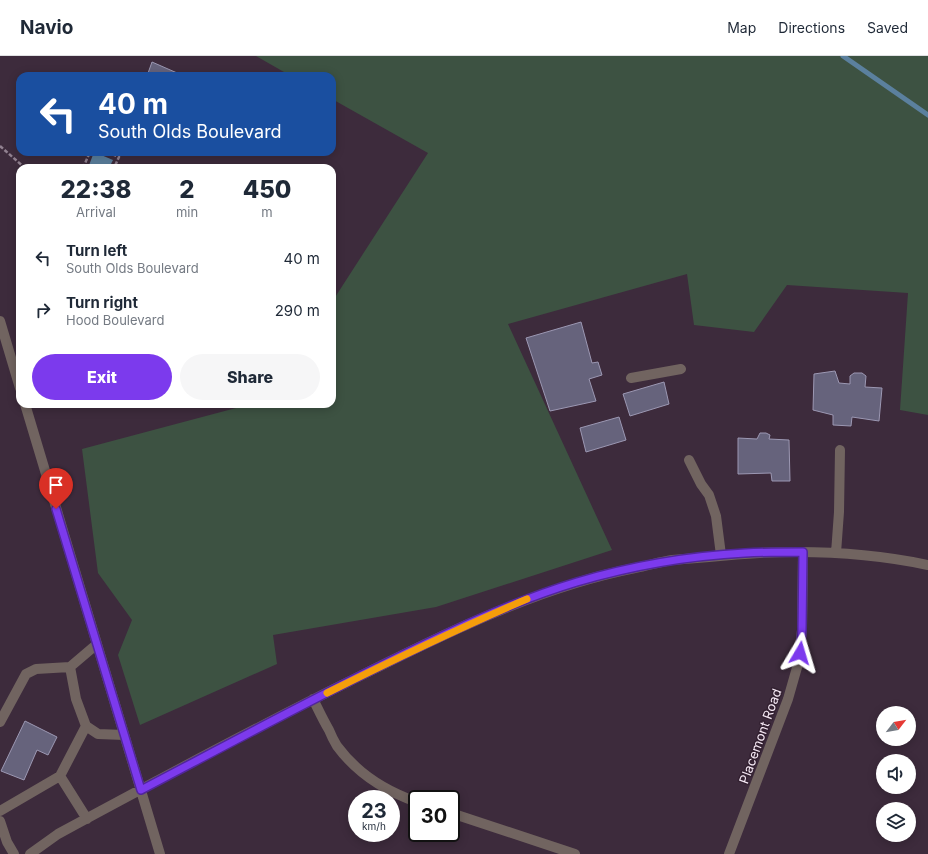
<!DOCTYPE html>
<html lang="en">
<head>
<meta charset="utf-8">
<style>
  body { margin:0; font-family:Inter,sans-serif; background:#f6f6f7; color:#1f2937; height:100vh; display:flex; flex-direction:column; font-size:15px; white-space:nowrap }
  * { box-sizing:border-box; margin:0 }
  p { font-size:13px; color:#747a83 }
  .icon { flex:none; width:22px; height:22px; fill:none; stroke:currentColor; stroke-width:2; stroke-linecap:round; stroke-linejoin:round }
  .map { position:relative; flex:1; overflow:hidden }
  .sheet { position:absolute; left:16px; top:108px; width:320px; height:244px; display:flex; flex-direction:column; background:#fff; border-radius:12px; box-shadow:0 2px 10px #0003 }
  .sheet>* { flex:none }
  .hud { position:absolute; left:16px; top:16px; width:320px; height:84px; border-radius:12px; box-shadow:0 2px 10px #0003; background:#1a4fa0; color:#fff; overflow:hidden }
  .needle { width:26px; rotate:59deg }
  .tools { position:absolute; left:876px; top:650px; display:grid; gap:8px }
  .tools a { display:grid; place-items:center; width:40px; height:40px; border-radius:50%; background:#fff; box-shadow:0 2px 10px #0003; font-size:20px }
  .speed { position:absolute; left:348px; top:734px; display:flex; gap:8px; font-size:20px; font-weight:700; text-align:center }
  .speed>* { display:grid; place-content:center; width:52px; height:52px; border-radius:50%; background:#fff; box-shadow:0 2px 10px #0003; line-height:1 }
  .speed small { font-size:10px; font-weight:400 }
  .speed .limit { border:2px solid #111; border-radius:6px; background:#fff; color:#111 }
  .pin { position:absolute; display:grid; place-items:center; width:34px; height:34px; color:#fff; margin:-41px -17px; border-radius:50% 50% 50% 0; rotate:-45deg; box-shadow:0 0 4px #0007 }
  .pin .icon { rotate:45deg }
  .me { position:absolute; width:44px; margin:-22px; rotate:7deg; stroke-linejoin:round; filter:drop-shadow(0 0 3px #0008) }
  .turn { display:flex; align-items:center; gap:14px; height:84px; padding:0 16px; font-size:18px }
  .turn .icon { width:52px; height:52px; stroke-width:2.5 }
  .turn b { display:block; font-size:28px; line-height:34px }
  .eta { display:flex; justify-content:space-evenly; align-items:center; height:68px; text-align:center }
  .eta b { font-size:24px; font-weight:800; line-height:28px }
  .primary-button { display:flex; gap:8px; margin-top:auto; padding:8px 16px }
  .primary-button a { flex:1; height:46px; border-radius:24px; background:#7c3aed; color:#fff; font-size:16px; font-weight:800; line-height:46px; text-align:center }
  .primary-button a+a { background:#f6f6f7; color:#1f2937 }
  ul { padding:0; list-style:none }
  li { display:flex; align-items:center; gap:12px; height:52px; padding:0 16px }
  li div { flex:1 }
  li b { display:block; font-size:15px }
  li em { font-style:normal }
  header { display:flex; align-items:center; gap:24px; box-sizing:border-box; height:56px; padding:0 20px; background:#fff; border-bottom:1px solid #e0e1e3 }
  header strong { font-size:19px }
  nav { display:flex; gap:22px; margin-inline-start:auto; font-size:14px }
  .map>svg:first-child { display:block }
  .green { fill:#3d5242 }
  .water { fill:#5b809e }
  .lines { fill:none; stroke-linecap:round; stroke-linejoin:round }
  .stream { stroke:#5b809e; stroke-width:5 }
  .building { fill:#66637c; stroke:#9c98b3 }
  .path { stroke:#918190; stroke-width:2.5; stroke-dasharray:4 2; stroke-linecap:butt }
  .minor { stroke:#716460; stroke-width:10 }
  .route-casing { stroke:#51269a; stroke-width:10 }
  .route { stroke:#7c3aed; stroke-width:7 }
  .slow { stroke:#f59e0b; stroke-width:7 }
  .labels { text-anchor:middle; stroke-width:3; stroke-linejoin:round; paint-order:stroke }
  .street-label { font-size:13px; fill:#f7eaf6; stroke:#332131 }
</style>
</head>
<body>
<header>
<strong>Navio</strong>
<nav><a>Map</a><a>Directions</a><a>Saved</a></nav>
</header>
<div class="map">
<svg width="928" height="798" viewBox="0 0 928 798">
  <rect width="100%" height="100%" fill="#3d2b3c"/>
  <path class="green" d="M 256,0 L 928,0 L 928,359 L 900,354 L 908,237 L 787,229 L 754,276 L 694,269 L 687,218 L 508,268 L 612,494 L 436,551 L 273,579 L 277,608 L 140,669 L 118,599 L 132,564 L 98,517 L 82,393 L 251,348 L 332,348 L 332,246 L 428,97 L 332,43 L 332,20 L 291,20 Z"/>
  <path class="water" d="M 94,96 L 113,104 L 109,112 L 88,112 Z"/>
  <g class="lines">
    <path class="stream" d="M 843,0 L 928,59"/>
  </g>
  <path class="building" d="M 152,6 L 184,20 L 147,20 Z
    M 581,266 L 592,307 L 598,306 L 602,319 L 589,323 L 596,345 L 550,355 L 526,282 Z
    M 835,315 L 839,327 L 850,328 L 850,320 L 854,317 L 862,317 L 866,320 L 865,331 L 882,332 L 879,365 L 852,361 L 851,370 L 833,369 L 833,359 L 813,354 L 814,318 Z
    M 664,326 L 669,348 L 630,360 L 623,338 Z
    M 619,361 L 626,384 L 586,396 L 580,372 Z
    M 760,377 L 766,377 L 770,379 L 769,383 L 789,384 L 790,425 L 772,425 L 771,417 L 738,418 L 738,382 L 757,383 Z
    M 25,665 L 57,681 L 48,699 L 37,694 L 24,724 L 1,715 Z"/>
  <g class="lines">
    <path class="path" d="M 0,90 L 25,112
      M 107,96 L 119,101 L 114,112
      M 83,112 L 90,96"/>
    <path class="minor" d="M 0,265 L 20,332
      M 631,322 L 681,313
      M 25,348 L 160,798
      M 689,404 L 701,428 L 709,439 L 716,460 L 721,499
      M 836,497 L 839,456 L 840,394
      M 313,643 C 318,653 323,664 329,674 C 331,679 334,685 337,690 C 357,717 385,735 417,746
      M 0,666 L 26,618 L 36,613 L 70,611
      M 86,670 L 98,678 L 124,679
      M 0,755 L 60,720
      M 451,757 L 575,798
      M 87,763 L 60,720 L 86,670 L 76,643 L 70,611 L 97,588
      M 0,765 L 7,786 L 14,798
      M 30,798 L 58,778 C 154,726 251,674 348,626 C 422,589 497,551 576,527 C 595,521 615,516 635,512 C 647,510 659,506 672,504 C 684,503 697,502 709,501 C 782,493 856,494 928,509
      M 729,798 L 788,643 L 798,608 L 802,574 L 803,496"/>
  </g>
  <g class="lines">
    <defs>
      <path id="route" d="M 56,453 L 141,734 C 219,693 297,651 376,612 C 441,580 507,547 577,526 C 631,510 689,500 745,497 C 764,496 784,496 803,496 L 802,574 L 800,597"/>
    </defs>
    <use href="#route" class="route-casing"/>
    <use href="#route" class="route"/>
    <path class="slow" d="M 327,637 C 393,604 459,572 527,543"/>
  </g>
  <g class="labels">
    <g class="street-label">
      <text transform="translate(760 680) rotate(-70)" y="5">Placemont Road</text>
    </g>
  </g>
</svg>
<div class="tools">
<a><svg class="needle" viewBox="-14 -14 28 28"><path d="M0-13l5 13h-10z" fill="#e53935"/><path d="M0 13l5-13h-10z" fill="#747a83"/></svg></a>
<a><svg class="icon" aria-label="sound" viewBox="0 0 24 24"><path d="M4 9h4l5-4v14l-5-4H4zM17 9q2 3 0 6"/></svg></a>
<a><svg class="icon" aria-label="layers" viewBox="0 0 24 24"><path d="M12 4l9 5-9 5-9-5zM3 14l9 5 9-5"/></svg></a>
</div>
<div class="speed"><div>23<small>km/h</small></div><div class="limit">30</div></div>
<div class="pin" style="left:56px;top:453px;background:#d93025"><svg class="icon" aria-label="arrive" viewBox="0 0 24 24"><path d="M6 21V4h12l-3 4 3 4H6"/></svg></div>
<svg class="me" style="left:800px;top:597px" viewBox="-20 -20 40 40"><path d="M0-17L14 15 0 8-14 15z" fill="#7c3aed" stroke="#fff" stroke-width="4"/></svg>
<div class="hud">
<div class="turn"><svg class="icon" aria-label="left" viewBox="0 0 24 24"><path d="M17 20v-9H6M10 6l-5 5 5 5"/></svg><div><b>40 m</b>South Olds Boulevard</div></div>
</div>
<section class="sheet">
<div class="eta">
<div><b>22:38</b><p>Arrival</p></div>
<div><b>2</b><p>min</p></div>
<div><b>450</b><p>m</p></div>
</div>
<ul>
<li><svg class="icon" aria-label="left" viewBox="0 0 24 24"><path d="M17 20v-9H6M10 6l-5 5 5 5"/></svg><div><b>Turn left</b><p>South Olds Boulevard</p></div><em>40 m</em></li>
<li><svg class="icon" aria-label="right" viewBox="0 0 24 24"><path d="M7 20v-9h11M14 6l5 5-5 5"/></svg><div><b>Turn right</b><p>Hood Boulevard</p></div><em>290 m</em></li>
</ul>
<div class="primary-button"><a>Exit</a><a>Share</a></div>
</section>
</div>
</body>
</html>
